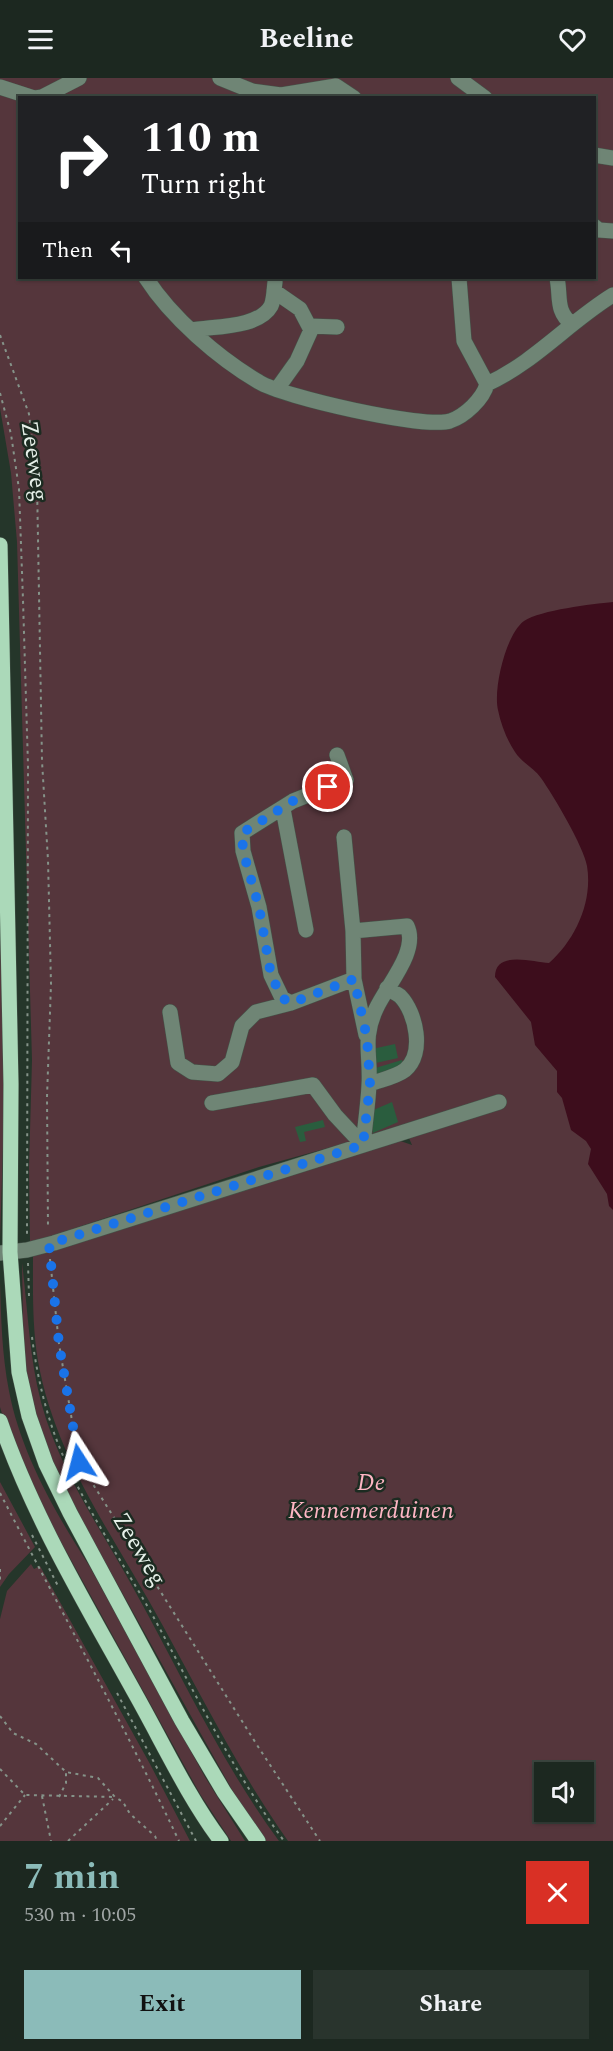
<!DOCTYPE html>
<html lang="en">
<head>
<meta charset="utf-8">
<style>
  body { margin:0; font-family:Spectral,serif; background:#29342d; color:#f1f3f6; height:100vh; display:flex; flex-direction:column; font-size:22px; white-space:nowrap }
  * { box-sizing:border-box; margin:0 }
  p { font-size:20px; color:#a0a6a5 }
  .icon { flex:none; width:33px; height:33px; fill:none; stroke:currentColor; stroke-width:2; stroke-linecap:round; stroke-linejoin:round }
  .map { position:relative; height:1763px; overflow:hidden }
  .sheet { display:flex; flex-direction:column; background:#1c2820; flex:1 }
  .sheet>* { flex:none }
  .top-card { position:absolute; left:18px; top:18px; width:578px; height:183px; border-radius:0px; box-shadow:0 2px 4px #0004,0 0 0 2px #3a443e; background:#202124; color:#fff; overflow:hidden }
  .controls { position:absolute; left:534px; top:1684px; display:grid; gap:12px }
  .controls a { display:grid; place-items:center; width:60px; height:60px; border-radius:0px; background:#1c2820; box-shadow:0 2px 4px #0004,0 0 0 2px #3a443e; font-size:30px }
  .pin { position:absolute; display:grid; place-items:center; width:51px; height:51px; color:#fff; margin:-26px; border:3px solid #fff; border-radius:50%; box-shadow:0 2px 6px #0007 }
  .me { position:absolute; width:66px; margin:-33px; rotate:351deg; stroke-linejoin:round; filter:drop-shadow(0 0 4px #0008) }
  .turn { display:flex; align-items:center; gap:21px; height:126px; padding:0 24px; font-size:27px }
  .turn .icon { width:78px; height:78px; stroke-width:2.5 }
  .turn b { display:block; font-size:42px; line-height:51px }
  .then { display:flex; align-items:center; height:57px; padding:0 24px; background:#0003; gap:12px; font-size:22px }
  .round { display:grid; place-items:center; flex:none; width:63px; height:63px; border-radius:0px; background:#29342d }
  .summary { display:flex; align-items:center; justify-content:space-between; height:102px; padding:0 24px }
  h1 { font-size:36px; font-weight:700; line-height:45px; color:#8bbbb9 }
  .button { display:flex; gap:12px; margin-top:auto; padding:12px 24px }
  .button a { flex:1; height:69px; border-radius:0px; background:#8bbbb9; color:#111; font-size:24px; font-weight:700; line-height:69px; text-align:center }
  .button a+a { background:#29342d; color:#f1f3f6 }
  header { display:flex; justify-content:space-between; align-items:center; height:78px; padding:0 24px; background:#1c2820; font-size:27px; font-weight:700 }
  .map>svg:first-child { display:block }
  .green { fill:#55363c; fill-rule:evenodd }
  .water { fill:#3d0d1c }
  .building { fill:#2a5d3e }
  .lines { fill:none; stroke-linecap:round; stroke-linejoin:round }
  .minor-casing { stroke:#445449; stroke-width:16 }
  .major-casing { stroke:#445449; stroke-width:16 }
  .path { stroke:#859389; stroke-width:2; stroke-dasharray:3 4.5; stroke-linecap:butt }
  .minor { stroke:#6f8575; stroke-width:15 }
  .major { stroke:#abd9b9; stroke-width:15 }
  .route { stroke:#1a73e8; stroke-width:10; stroke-dasharray:0 18 }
  .labels { text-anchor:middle; stroke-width:5; stroke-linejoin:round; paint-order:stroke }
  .street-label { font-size:24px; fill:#e6f0e9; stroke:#1c2b21 }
  .park-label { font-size:24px; font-style:italic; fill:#feb6c4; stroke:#1c2b21 }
</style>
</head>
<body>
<header><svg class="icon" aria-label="menu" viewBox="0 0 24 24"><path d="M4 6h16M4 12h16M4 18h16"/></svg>Beeline<svg class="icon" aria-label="heart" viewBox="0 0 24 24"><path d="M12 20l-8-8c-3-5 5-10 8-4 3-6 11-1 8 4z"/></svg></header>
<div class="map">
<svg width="613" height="1763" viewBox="0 0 613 1763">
  <rect width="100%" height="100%" fill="#25362a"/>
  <path class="green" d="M 0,0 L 613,0 L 613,1763 L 288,1763 C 240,1695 203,1621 163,1548 C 116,1461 56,1383 38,1283 C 32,1247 33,1212 33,1175 L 103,1157 L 383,1057 L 412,1067 L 404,1049 L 259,1089 L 30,1165 L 29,1089 L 32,982 L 17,464 L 11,395 L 0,330 ZM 20,20 L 594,20 L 594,200 L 20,200 ZM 544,1695 L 584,1695 L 584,1734 L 544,1734 Z
    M 0,774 L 5,1006 L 0,1162 Z
    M 22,1185 C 28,1232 29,1278 41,1324 C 60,1395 102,1452 136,1515 C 182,1598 222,1686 279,1763 L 265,1763 L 245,1735 L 51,1387 L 24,1298 Z
    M 0,1203 C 1,1240 2,1277 9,1313 C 21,1376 56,1436 90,1489 L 205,1699 L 245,1763 L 231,1763 L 200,1716 L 33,1413 L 7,1352 L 0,1329 Z
    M 0,1404 L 35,1469 L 9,1496 L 0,1509 Z
    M 31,1486 L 34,1491 L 40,1488 L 150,1686 L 190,1763 L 0,1763 L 0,1541 L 7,1513 Z"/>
  <path class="water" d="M 613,524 L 613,1132 L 609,1128 L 607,1116 L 588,1086 L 591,1071 L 586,1063 L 571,1052 L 562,1020 L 557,1014 L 557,993 L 535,967 L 531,944 L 495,899 C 495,872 532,884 549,885 C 575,862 593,824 587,788 C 584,769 553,717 541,700 C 534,690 521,684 515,674 C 507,662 501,647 498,632 C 493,611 506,556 524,543 C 541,532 592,526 613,524 Z"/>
  <path class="building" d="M 395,966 L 398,980 L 376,985 L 372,971 Z
    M 402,982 L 404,990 L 374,999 L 372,991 Z
    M 392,1024 L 398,1044 L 373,1055 L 370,1046 L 371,1033 Z
    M 323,1042 L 325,1049 L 304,1054 L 306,1063 L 300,1064 L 295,1049 Z"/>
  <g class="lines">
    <defs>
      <path id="minor" d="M 220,0 L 252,13 L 281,17 L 336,8 L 354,20
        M 458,0 L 485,20
        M 0,9 L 34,20
        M 35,20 L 42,19 L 79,0
        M 594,77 L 613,80
        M 594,148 L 599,152 L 613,153
        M 146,200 C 171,239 218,280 259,304 C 283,319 424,351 450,343 C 465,338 483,321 487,306 C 535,284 569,244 613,217
        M 459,200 L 464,263 L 487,306
        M 557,200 C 561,218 555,233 572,246
        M 274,213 L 300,231 L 311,252 L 297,283 L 277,311
        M 309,248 L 337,249
        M 192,252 C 214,248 259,250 271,228 C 274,222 274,211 275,204
        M 337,677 L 346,702 L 293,723 L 242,755 L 243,773 L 259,829 L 271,897 L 282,920 L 291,925 L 354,901
        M 283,731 L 306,852
        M 353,853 L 354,901 L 366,957
        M 170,934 L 178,985 L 192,994 L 218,996 L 232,984 L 242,948 L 256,934 L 291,925
        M 370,1006 C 380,1002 396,999 405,992 C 425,976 416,934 400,918 C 396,915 391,913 387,910
        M 212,1025 L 313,1007 L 335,1037 L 363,1067 C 365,1047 368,1027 369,1007 C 371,977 362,961 376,931 C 387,907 419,873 407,848 L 353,853 L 344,759
        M 0,1175 L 27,1172 L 54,1165 L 499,1024"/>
      <path id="major" d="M 0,467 L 11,1006 L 10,1174 L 19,1294 L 29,1338 L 46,1386 L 70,1435 L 182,1643 L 224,1714 L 258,1763
        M 0,1343 C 33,1439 87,1528 136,1617 C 163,1665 188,1719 221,1763"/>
    </defs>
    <use href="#minor" class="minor-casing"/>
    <use href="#major" class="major-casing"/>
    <path class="path" d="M 0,257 L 29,336 L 37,405 L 42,683 L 48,782 L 51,906 L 47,1019 L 48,1151
      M 0,315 L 11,356 L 19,411 L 23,522 L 28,687 L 27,1158
      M 50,1181 L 59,1266 L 79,1384 L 257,1667 L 320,1763
      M 28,1185 L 29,1218
      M 32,1259 C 37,1298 46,1337 61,1373 C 86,1432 123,1484 154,1540 C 195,1615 233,1693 284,1763
      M 0,1415 C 60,1531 123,1645 179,1763
      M 32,1457 L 58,1508
      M 0,1491 L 0,1505
      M 117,1615 L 196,1763
      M 0,1638 L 13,1655 L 36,1666 L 66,1694 L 98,1700 L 115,1719 L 123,1724 L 130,1736 L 155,1758 L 157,1763
      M 0,1691 L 25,1717 L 115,1719
      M 42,1718 L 51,1763
      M 59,1719 L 66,1705 L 66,1694
      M 0,1748 L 25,1717
      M 68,1763 L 113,1721"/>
    <use href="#minor" class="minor"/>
    <use href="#major" class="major"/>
  </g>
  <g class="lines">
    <path class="route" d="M 79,1384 L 59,1266 L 49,1166 L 363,1067 L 370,1006 L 367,960 L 354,901 L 291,925 L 282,920 L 271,897 L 259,829 L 243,773 L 242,755 L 293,723 L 328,709"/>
  </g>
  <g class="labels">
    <g class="street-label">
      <text transform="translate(35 383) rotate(82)" y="8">Zeeweg</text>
      <text transform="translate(140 1471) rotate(59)" y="8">Zeeweg</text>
    </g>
    <g class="park-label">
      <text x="371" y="1412">De<tspan x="371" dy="28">Kennemerduinen</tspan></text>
    </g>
  </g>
</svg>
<div class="controls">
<a><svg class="icon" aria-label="sound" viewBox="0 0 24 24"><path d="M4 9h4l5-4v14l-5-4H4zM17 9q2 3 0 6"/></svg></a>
</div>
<div class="pin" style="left:328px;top:709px;background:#d93025"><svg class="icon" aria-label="arrive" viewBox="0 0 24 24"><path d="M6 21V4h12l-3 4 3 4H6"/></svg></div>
<svg class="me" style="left:79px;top:1384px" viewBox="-20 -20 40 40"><path d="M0-17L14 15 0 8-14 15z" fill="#1a73e8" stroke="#fff" stroke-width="4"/></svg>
<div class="top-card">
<div class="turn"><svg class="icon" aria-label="right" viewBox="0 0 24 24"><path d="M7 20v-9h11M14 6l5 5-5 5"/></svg><div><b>110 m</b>Turn right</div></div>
<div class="then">Then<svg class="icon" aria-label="left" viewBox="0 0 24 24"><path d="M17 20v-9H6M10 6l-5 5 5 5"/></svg></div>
</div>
</div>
<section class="sheet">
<div class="summary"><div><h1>7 min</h1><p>530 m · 10:05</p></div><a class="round" style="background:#d93025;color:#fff"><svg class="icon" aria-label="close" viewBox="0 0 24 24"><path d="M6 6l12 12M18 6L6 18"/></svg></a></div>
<div class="button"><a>Exit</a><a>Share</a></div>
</section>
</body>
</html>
